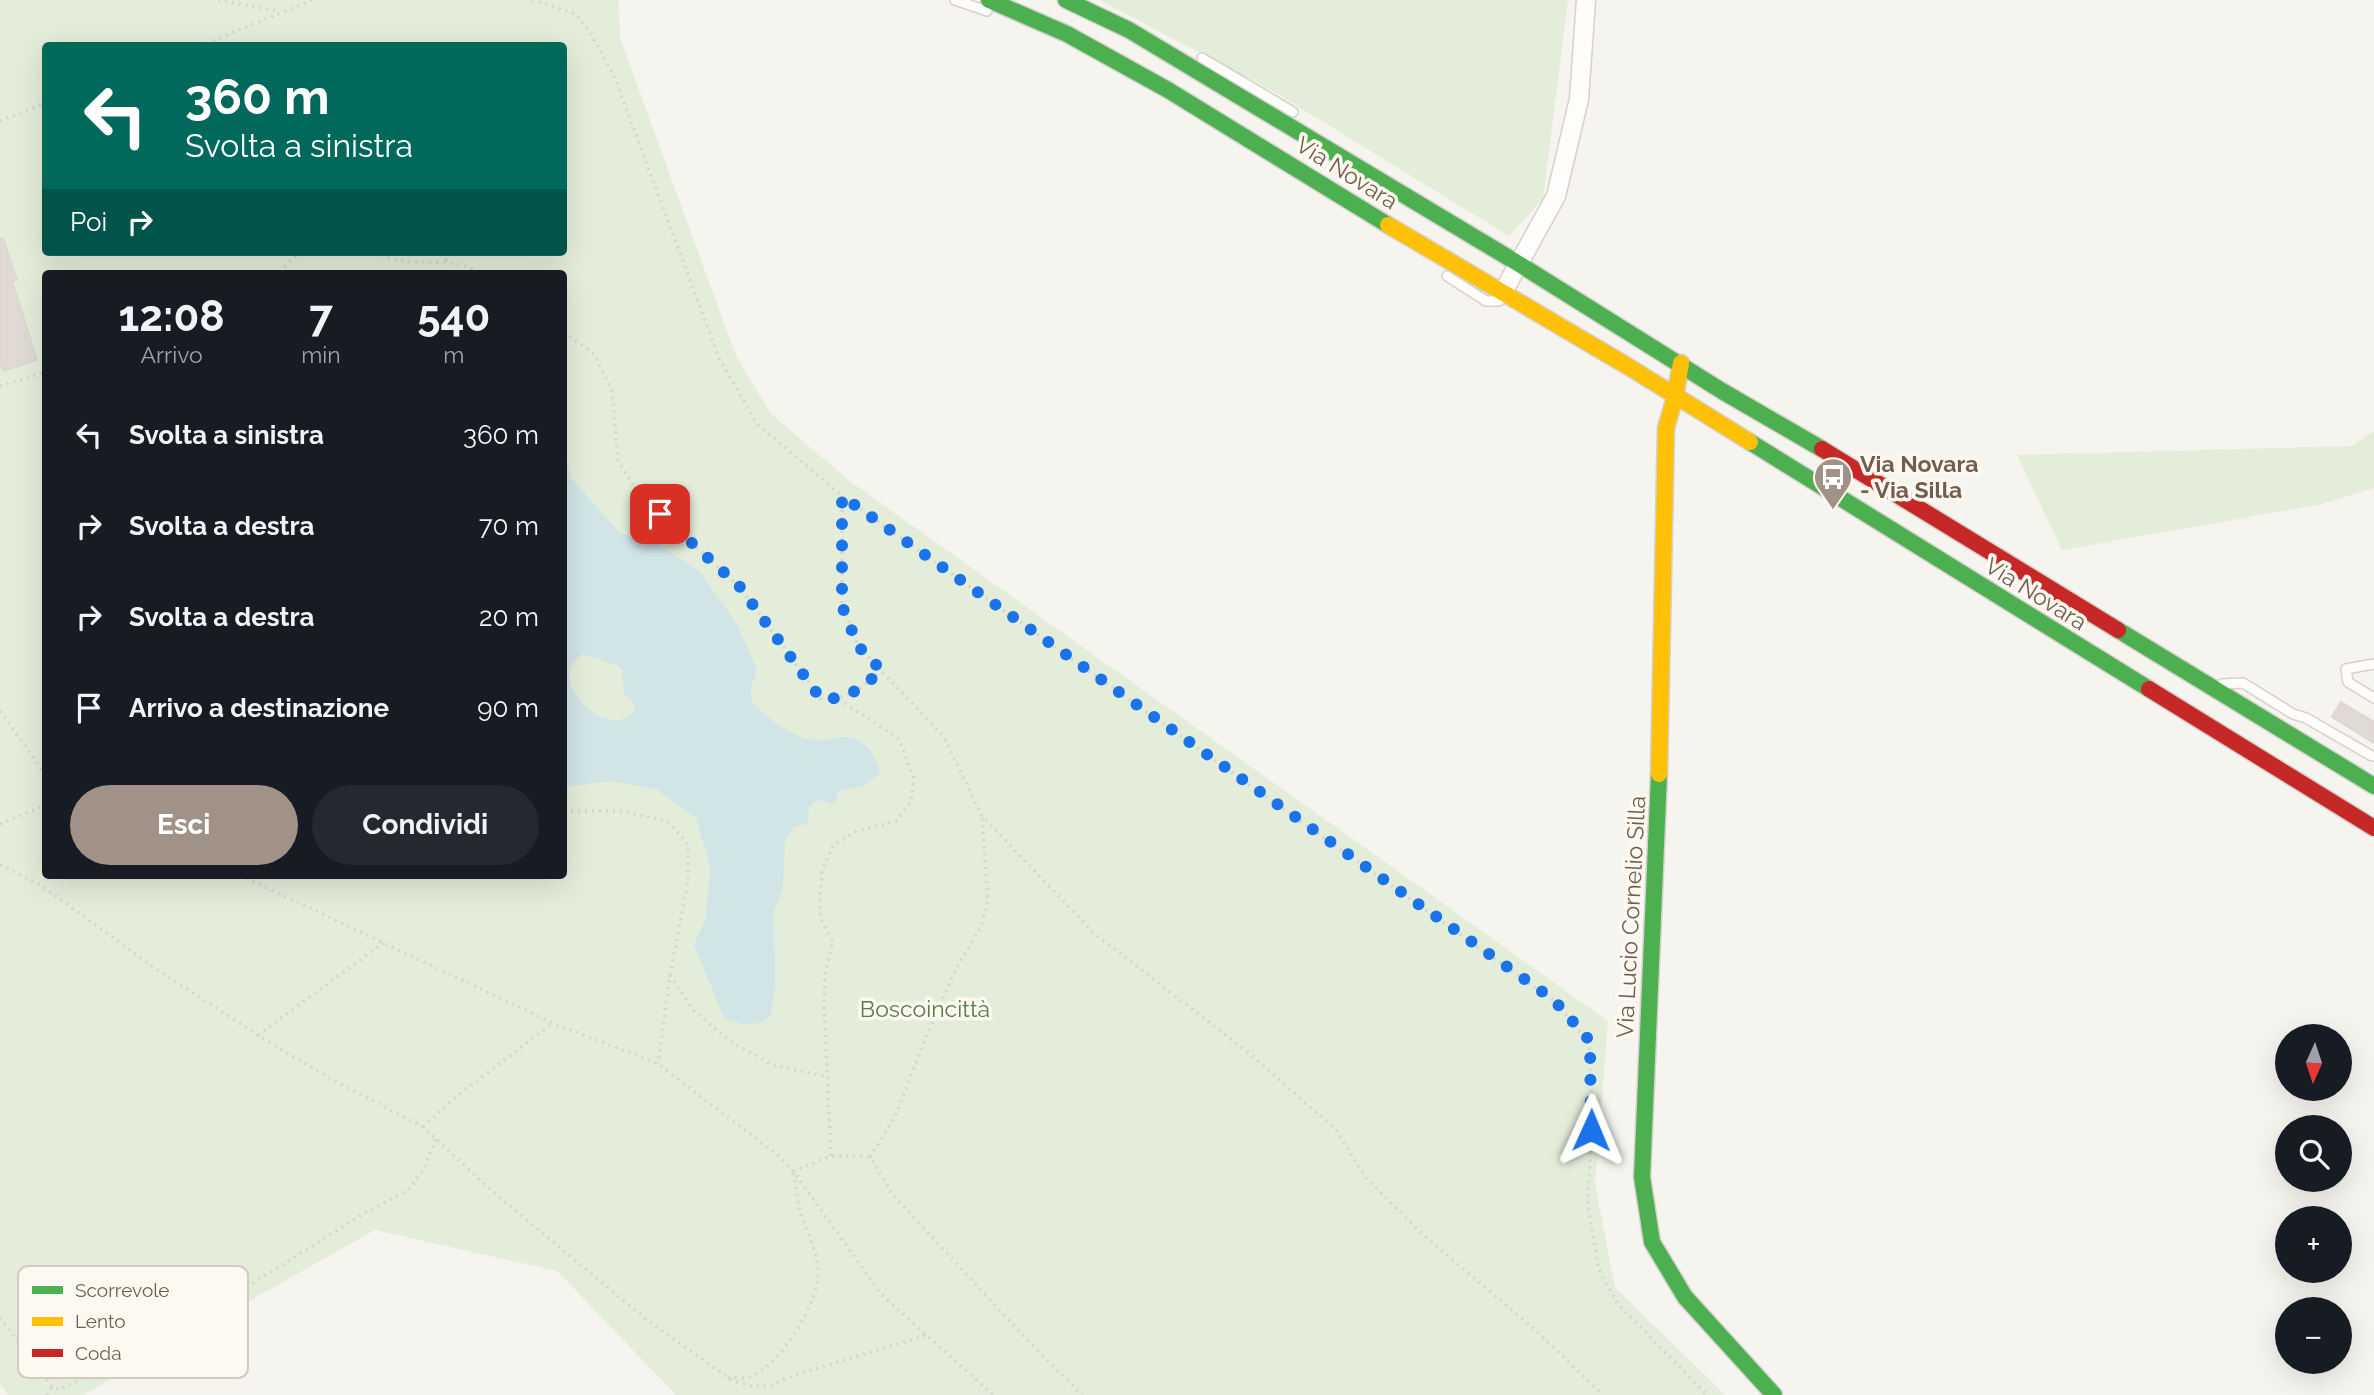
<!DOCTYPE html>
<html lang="it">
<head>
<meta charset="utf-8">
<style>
  body { margin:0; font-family:Raleway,sans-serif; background:#242831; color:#f1f3f6; height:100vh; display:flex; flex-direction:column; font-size:26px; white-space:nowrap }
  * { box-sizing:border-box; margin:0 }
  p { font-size:23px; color:#9ea1a6 }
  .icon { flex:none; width:38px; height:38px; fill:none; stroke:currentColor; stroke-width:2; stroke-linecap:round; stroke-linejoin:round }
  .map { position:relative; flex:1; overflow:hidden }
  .drawer { position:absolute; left:42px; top:270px; width:525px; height:609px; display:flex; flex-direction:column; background:#171b24; border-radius:7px; box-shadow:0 7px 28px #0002 }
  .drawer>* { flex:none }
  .hud { position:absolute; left:42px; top:42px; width:525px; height:214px; border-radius:7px; box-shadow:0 7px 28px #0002; background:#00695c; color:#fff; overflow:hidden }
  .needle { width:46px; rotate:183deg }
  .buttons { position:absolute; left:2275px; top:1024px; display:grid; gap:14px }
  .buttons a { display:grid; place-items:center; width:77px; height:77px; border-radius:50%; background:#171b24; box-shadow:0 7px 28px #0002; font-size:35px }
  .pin { position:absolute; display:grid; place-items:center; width:60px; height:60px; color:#fff; margin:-30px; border-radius:14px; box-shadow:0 4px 10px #0006 }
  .me { position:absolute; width:77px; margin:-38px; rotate:1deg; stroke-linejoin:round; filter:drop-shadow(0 0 5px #0008) }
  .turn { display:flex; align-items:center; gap:24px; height:147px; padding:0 28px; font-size:32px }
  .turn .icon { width:91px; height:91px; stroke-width:2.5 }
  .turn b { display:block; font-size:49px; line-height:60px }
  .then { display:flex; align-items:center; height:66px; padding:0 28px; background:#0003; gap:14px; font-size:26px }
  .eta { display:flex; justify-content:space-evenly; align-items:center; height:119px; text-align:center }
  .eta b { font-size:42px; font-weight:700; line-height:49px }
  .button { display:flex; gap:14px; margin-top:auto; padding:14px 28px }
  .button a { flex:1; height:80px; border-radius:42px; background:#a19287; color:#fff; font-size:28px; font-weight:700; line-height:80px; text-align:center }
  .button a+a { background:#242831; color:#f1f3f6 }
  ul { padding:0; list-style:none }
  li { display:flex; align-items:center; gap:21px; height:91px; padding:0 28px }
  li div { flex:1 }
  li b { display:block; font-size:26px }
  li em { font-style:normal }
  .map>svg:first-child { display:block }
  .green { fill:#e4edda; fill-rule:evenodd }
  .water { fill:#d1e4e6; fill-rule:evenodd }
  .building { fill:#e0dad4; stroke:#dfd8d1; stroke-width:2 }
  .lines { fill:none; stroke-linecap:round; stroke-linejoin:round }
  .lane-casing { stroke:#d6d1cc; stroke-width:12 }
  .street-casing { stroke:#d6d1cc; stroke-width:21 }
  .fast-casing { stroke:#d6d1cc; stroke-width:19 }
  .slow-casing { stroke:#d6d1cc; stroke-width:19 }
  .jam-casing { stroke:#d6d1cc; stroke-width:19 }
  .path { stroke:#d9d4d0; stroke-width:3.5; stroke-dasharray:2 5; stroke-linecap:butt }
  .lane { stroke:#fefdfc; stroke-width:9 }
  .street { stroke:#fefdfc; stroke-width:18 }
  .fast { stroke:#4caf50; stroke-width:16 }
  .slow { stroke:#ffc107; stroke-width:16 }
  .jam { stroke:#c62828; stroke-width:16 }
  .route { stroke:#1a73e8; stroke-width:12; stroke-dasharray:0 21.6 }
  .labels { text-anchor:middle; stroke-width:7; stroke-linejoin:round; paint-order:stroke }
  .street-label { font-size:23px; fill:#735d50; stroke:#fdf9f1 }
  .poi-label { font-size:23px; font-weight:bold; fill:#735d50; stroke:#fdf9f1; text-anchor:start }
  .park-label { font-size:23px; fill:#5a7c4d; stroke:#fdf9f1 }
  .key { fill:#fdf9f1; stroke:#d4cac1; stroke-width:2 }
  .key-label { font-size:19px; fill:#735d50 }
</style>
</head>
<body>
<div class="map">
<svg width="2374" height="1395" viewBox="0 0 2374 1395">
  <rect width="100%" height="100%" fill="#f6f4ee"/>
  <path class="green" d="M 0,0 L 619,0 L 620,38 L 736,356 L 771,414 L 851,482 L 1608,1021 L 1595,1184 L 1615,1287 L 1725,1395 L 676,1395 L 557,1271 L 375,1230 L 83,1395 L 8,1395 L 0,1384 ZM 46,46 L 564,46 L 564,252 L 46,252 ZM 46,273 L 564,273 L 564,875 L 46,875 Z
    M 1099,0 L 1568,0 L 1543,199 L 1509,236 L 1271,90 Z
    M 2374,431 L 2374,488 L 2318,505 L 2062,550 L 2017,455 L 2351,446 Z"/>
  <path class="water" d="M 564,448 L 571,478 L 620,533 L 653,541 L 699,571 L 737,624 L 757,670 L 751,687 L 752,702 C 769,719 788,735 812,740 C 822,742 829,739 839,737 C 862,734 876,754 880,773 C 867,784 860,790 843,789 L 838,793 L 835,803 L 830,804 L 822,800 L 813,802 L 809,808 L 807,824 L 794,827 L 785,839 L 783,890 L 774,911 L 775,985 L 771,1014 L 764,1022 L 745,1025 L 724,1018 L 694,944 L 705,921 L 711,870 L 696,818 L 656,789 L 611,781 L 564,787 ZM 583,654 L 619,666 L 622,670 L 624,694 L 634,703 L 635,709 C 613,746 539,680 583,654 Z"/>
  <path class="building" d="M 3,238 L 17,280 L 12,281 L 37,360 L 3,371 L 0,361 L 0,239 Z
    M 2341,702 L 2374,722 L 2374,743 L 2332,717 Z"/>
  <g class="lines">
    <defs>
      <path id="lane" d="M 955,0 L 987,11
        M 1202,58 L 1293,112
        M 1447,276 L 1486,301 L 1499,301
        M 2374,664 L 2346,669 L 2348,682 L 2374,698
        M 2222,684 L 2243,683 L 2293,714 L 2306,718 L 2372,756"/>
      <path id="street" d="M 1502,294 L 1556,196 L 1579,99 L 1586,0"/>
      <path id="fast" d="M 989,0 L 1067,34 L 1168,90 L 1388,225
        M 1066,0 L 1129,30 L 1519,264 L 1722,391 L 1822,449
        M 1750,442 L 2149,689
        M 2118,630 L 2374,786
        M 1659,774 L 1642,1177 L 1652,1242 L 1685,1297 L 1774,1395"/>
      <path id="slow" d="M 1388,225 L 1629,367 L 1750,442
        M 1659,774 L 1666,428 L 1675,397 L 1681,363"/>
      <path id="jam" d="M 1822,449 L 2118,630
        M 2149,689 L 2374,828"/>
    </defs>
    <use href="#lane" class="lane-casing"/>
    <use href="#street" class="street-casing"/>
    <use href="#fast" class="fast-casing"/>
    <use href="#slow" class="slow-casing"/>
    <use href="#jam" class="jam-casing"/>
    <path class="path" d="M 218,0 L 279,11
      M 532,0 L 576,14 L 589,31 L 613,73 L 719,358 L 757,424 L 842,496 L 1554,1001 L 1589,1042 L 1592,1104 L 1588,1206 L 1599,1270 L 1617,1303 L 1707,1395
      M 200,46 L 312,0
      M 0,121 L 46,103
      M 375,252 C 381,255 389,259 396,260 C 419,264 461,258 480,273
      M 444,252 L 447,263
      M 281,273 L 286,265 L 300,252
      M 564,332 L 594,354 L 612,390 L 618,461 L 640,496 L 740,587 L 821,699 C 851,699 859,689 882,671
      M 0,386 L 46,372
      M 842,496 L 842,605 L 858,646 L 944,737 L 982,816 L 1094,933 L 1249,1053 L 1336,1130 L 1366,1178 L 1419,1231 L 1532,1327 L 1603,1395
      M 0,711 L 46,775
      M 564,811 L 621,811 L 667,821 L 688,844 L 688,881 L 670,975 L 658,1064
      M 0,824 L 46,805
      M 0,865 L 42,886 L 156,969 L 267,1041 L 333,1080 L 423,1127 L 491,1190 L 647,1320 L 733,1381 L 751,1386 L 771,1386 L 786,1378 L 927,1335
      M 240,875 L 553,1023 L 658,1064 L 780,1157 L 793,1171 L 881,1294 L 993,1395
      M 670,975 L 694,1011 L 728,1040 L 773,1065 L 829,1077
      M 258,1035 L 383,943
      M 423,1127 L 457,1096 L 553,1023
      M 831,1156 L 824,1006 L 825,974 L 833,941 L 821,920 L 820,905 L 822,871 L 833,845 L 857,831 L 896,821 L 911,802 L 914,778 L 899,739 L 838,699
      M 870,1157 L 895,1117 L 927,1034 L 957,967 L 981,927 L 988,900 L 982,816
      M 793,1171 L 831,1156 L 870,1157 L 892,1194 L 1034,1347 L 1082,1395
      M 0,1318 L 52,1387 L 60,1390 L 239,1292 L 363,1214 L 409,1189 L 424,1169 L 436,1138
      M 728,1378 C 734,1377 743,1379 749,1377 C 780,1367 822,1299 818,1267 C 816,1248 805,1229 800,1210 C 797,1198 796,1185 793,1173
      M 47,1395 L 52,1387"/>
    <use href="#lane" class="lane"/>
    <use href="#street" class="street"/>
    <use href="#fast" class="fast"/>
    <use href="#slow" class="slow"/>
    <use href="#jam" class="jam"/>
  </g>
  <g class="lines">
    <path class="route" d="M 660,514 L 740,587 L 821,699 C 851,699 859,688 882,671 L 858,646 L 842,606 L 842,496 L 1554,1000 L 1590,1041 L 1591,1130"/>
  </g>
  <defs>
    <symbol id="bus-pin" viewBox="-11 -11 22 30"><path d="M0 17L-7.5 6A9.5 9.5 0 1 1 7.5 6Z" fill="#a19287" stroke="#fdf9f1"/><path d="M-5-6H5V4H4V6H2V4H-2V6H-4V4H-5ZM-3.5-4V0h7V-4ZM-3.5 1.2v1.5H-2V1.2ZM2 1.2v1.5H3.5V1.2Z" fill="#fff"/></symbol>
  </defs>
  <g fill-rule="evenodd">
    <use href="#bus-pin" x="1811" y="455" width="44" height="60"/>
  </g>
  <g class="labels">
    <g class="street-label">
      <text transform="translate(1347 173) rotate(32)" y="8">Via Novara</text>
      <text transform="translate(2036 594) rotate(32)" y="8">Via Novara</text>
      <text transform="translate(1631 917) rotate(-87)" y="8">Via Lucio Cornelio Silla</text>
    </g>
    <g class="poi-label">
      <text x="1860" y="472">Via Novara<tspan x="1860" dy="26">- Via Silla</tspan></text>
    </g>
    <g class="park-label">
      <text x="925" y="1017">Boscoincittà</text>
    </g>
  </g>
  <rect x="18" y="1266" width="230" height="112" rx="10" class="key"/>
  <rect x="32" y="1286" width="31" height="8" fill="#4caf50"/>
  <rect x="32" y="1317" width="31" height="9" fill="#ffc107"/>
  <rect x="32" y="1349" width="31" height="8" fill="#c62828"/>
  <g class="key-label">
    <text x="75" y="1297">Scorrevole</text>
    <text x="75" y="1328">Lento</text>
    <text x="75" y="1360">Coda</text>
  </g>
</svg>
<div class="buttons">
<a><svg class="needle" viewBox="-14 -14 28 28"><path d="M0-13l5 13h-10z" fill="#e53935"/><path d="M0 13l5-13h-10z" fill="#9ea1a6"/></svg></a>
<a><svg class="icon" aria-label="search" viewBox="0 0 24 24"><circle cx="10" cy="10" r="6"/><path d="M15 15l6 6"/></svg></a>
<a>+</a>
<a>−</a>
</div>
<div class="pin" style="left:660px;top:514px;background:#d93025"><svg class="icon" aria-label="arrive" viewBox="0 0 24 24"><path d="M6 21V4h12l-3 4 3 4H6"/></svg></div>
<svg class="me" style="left:1591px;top:1130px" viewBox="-20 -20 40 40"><path d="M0-17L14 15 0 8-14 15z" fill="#1a73e8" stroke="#fff" stroke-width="4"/></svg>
<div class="hud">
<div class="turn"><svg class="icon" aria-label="left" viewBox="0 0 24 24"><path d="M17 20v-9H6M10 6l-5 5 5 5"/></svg><div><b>360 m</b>Svolta a sinistra</div></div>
<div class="then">Poi<svg class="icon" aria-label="right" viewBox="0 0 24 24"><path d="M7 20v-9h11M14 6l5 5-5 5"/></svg></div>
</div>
<section class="drawer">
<div class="eta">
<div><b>12:08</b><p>Arrivo</p></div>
<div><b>7</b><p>min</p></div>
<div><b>540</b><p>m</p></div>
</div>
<ul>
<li><svg class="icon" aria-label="left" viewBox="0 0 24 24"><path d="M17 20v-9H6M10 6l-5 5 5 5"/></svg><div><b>Svolta a sinistra</b></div><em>360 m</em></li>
<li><svg class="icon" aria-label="right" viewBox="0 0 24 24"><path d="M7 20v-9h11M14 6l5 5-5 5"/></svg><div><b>Svolta a destra</b></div><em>70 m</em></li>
<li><svg class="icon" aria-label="right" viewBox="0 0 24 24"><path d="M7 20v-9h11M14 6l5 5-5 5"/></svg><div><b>Svolta a destra</b></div><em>20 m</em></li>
<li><svg class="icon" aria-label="arrive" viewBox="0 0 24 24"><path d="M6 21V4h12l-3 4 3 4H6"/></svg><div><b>Arrivo a destinazione</b></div><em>90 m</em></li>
</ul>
<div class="button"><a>Esci</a><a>Condividi</a></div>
</section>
</div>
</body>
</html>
